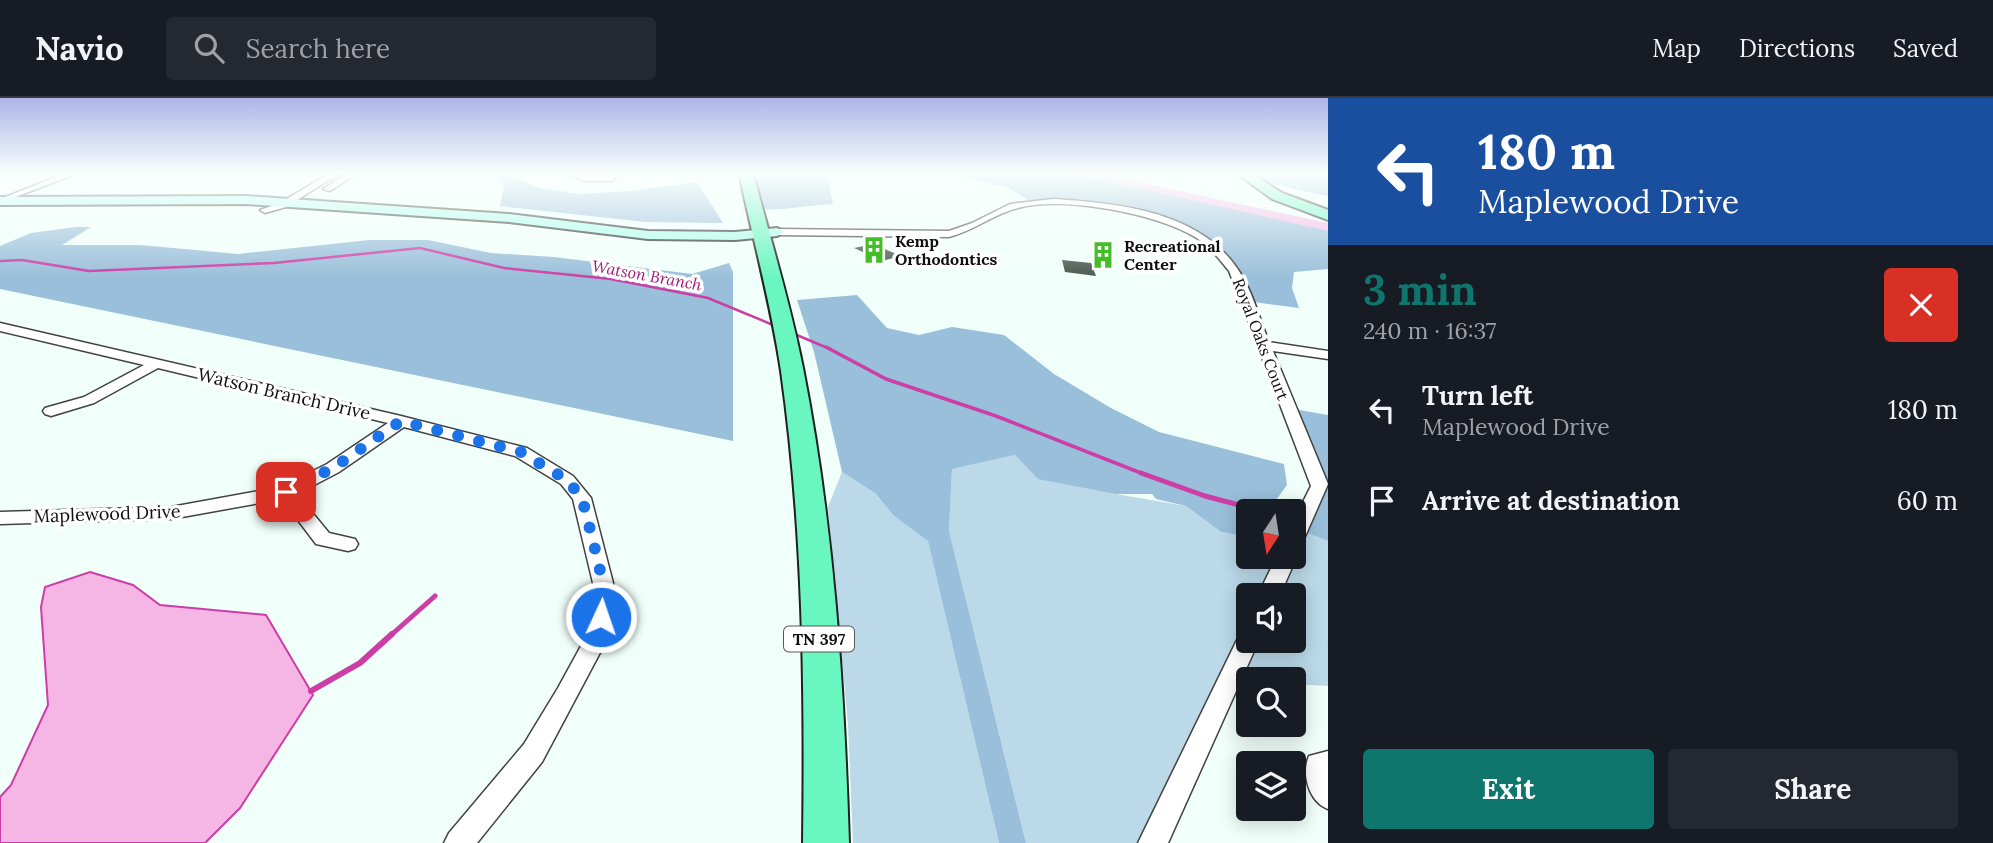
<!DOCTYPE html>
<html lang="en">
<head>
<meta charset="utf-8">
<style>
  body { margin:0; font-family:Lora,serif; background:#242831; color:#f1f3f6; height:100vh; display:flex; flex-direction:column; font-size:26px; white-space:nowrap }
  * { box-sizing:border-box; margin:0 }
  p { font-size:23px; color:#9ea1a6 }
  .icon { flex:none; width:38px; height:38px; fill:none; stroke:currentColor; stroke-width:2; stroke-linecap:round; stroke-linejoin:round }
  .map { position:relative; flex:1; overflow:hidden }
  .panel { display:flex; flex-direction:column; background:#171b24; width:665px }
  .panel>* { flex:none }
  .top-card { background:#1a4fa0; color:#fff; overflow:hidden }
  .needle { width:46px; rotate:192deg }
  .controls { position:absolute; left:1236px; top:401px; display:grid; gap:14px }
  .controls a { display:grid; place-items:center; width:70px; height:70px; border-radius:7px; background:#171b24; box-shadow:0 4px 18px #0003; font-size:35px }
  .pin { position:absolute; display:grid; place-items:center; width:60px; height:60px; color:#fff; margin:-30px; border-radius:14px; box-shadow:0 4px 10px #0006 }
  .me { position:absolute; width:77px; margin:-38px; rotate:3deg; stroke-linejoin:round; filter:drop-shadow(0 0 5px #0008) }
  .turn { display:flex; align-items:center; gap:24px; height:147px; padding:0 35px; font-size:32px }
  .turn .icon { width:91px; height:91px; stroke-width:2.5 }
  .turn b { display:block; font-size:49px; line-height:60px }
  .round { display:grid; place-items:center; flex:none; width:74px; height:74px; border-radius:7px; background:#242831 }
  .summary { display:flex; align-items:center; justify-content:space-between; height:119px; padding:0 35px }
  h1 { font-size:42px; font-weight:800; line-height:52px; color:#0f766e }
  .cta { display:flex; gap:14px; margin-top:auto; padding:14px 35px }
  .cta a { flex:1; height:80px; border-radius:7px; background:#0f766e; color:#fff; font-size:28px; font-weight:800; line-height:80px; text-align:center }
  .cta a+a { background:#242831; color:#f1f3f6 }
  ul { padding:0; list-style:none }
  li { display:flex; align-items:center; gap:21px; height:91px; padding:0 35px }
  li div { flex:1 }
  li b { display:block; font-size:26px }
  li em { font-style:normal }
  header { display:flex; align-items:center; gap:42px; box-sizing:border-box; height:98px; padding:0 35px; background:#171b24; border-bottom:2px solid #363941 }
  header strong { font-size:33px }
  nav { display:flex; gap:38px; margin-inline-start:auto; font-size:24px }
  .search { width:490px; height:63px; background:#242831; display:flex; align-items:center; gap:18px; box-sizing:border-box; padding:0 24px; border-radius:7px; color:#9ea1a6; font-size:26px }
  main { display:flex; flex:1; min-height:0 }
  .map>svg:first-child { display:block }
  .green { fill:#bbd9e9; fill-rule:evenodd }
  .forest { fill:#9abfda }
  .water { fill:#f5b6e6; stroke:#cc3ea6; stroke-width:2 }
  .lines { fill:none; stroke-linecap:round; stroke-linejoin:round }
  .stream-far3 { stroke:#cc3ea6; stroke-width:2.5 }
  .stream-far2 { stroke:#cc3ea6; stroke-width:3.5 }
  .stream-far1 { stroke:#cc3ea6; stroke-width:5 }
  .stream { stroke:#cc3ea6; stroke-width:6 }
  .river { fill:#f5b6e6; fill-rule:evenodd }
  .building { fill:#4b584e }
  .minor-casing { stroke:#424242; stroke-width:3 }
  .secondary-casing { stroke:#313131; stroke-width:4 }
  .primary-casing { stroke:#202020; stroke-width:4 }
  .minor { fill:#fff; fill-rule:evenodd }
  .secondary { fill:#adfeea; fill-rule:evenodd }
  .primary { fill:#6af6c1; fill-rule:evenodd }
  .route { stroke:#1a73e8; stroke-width:12; stroke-dasharray:0 21.6 }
  .labels { text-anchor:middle; stroke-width:7; stroke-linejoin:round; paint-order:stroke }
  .far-poi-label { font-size:16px; font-weight:bold; fill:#0f0f0f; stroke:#fff; text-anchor:start }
  .far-water-label { font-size:16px; font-style:italic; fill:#a01977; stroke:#fff }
  .far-street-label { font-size:16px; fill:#0f0f0f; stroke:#fff }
  .shield { fill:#fff; stroke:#575757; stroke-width:2 }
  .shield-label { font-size:16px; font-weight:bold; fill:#0f0f0f }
  .street-label { font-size:18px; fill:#0f0f0f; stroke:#fff }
</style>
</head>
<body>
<header>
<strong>Navio</strong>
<div class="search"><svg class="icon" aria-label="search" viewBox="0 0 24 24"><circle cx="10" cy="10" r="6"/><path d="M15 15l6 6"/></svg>Search here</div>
<nav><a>Map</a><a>Directions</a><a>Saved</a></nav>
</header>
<main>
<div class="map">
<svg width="1328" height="745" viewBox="0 0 1328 745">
  <rect width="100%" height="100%" fill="#f1fffa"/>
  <path class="green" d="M 1015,357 L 1116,396 L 1186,408 L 1221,434 L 1248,439 L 1248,458 L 1293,458 L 1293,444 L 1299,432 L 1328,443 L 1328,588 L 1293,586 L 1293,581 L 1228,583 L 1153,745 L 1026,745 L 949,433 L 952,371 ZM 1248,497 L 1293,497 L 1293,542 L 1248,542 Z
    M 842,374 L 875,395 L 893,417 L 928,442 L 999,745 L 853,745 L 848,627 L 828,409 Z"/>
  <path class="forest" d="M 484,75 L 504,75 L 540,90 L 579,96 L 631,93 L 697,84 L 723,125 L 645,124 L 500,108 L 504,88 L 498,79 Z
    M 746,75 L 827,75 L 833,106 C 807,107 782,113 757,111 Z
    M 960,75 L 1078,75 L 1328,129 L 1328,171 L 1294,174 L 1292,190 L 1299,210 L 1246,203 L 1234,173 L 1198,136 L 1131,114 L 1080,107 L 1033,105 L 1009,90 L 962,79 L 965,77 Z
    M 1242,75 L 1328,75 L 1328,98 L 1252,82 Z
    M 76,129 L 91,129 L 62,147 L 140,147 L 238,156 L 369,142 L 428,142 L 491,155 L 554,159 L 692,176 L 729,165 L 733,174 L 733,343 L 0,191 L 0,148 L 31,135 Z
    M 857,197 L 887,230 L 919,237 L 952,229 L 1004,237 L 1054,276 L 1111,310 L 1159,334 L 1284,366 L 1287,387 L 1268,413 L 1248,413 L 1248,439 L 1221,434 L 1186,408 L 1156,401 L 1152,396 L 1116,396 L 1038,381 L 1015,357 L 952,371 L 949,433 L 1026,745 L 999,745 L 928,443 L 893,417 L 875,395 L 842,374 L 814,254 L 797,202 Z
    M 1288,310 L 1328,317 L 1328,443 L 1299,432 L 1320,388 Z"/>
  <path class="water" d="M 90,474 L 133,487 L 160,507 L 266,517 L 313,597 L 240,710 L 205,745 L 0,745 L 0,699 L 11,687 L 48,607 L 41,509 L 45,489 Z"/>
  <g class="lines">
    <path class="stream-far3" d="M 0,163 L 22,162 L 89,173 L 274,165 L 420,150 L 504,170 L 611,181 L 708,200 L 778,229
      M 792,235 L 830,251"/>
    <path class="stream-far2" d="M 826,249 L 886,281 L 996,318 L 1146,377"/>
    <path class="stream-far1" d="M 1141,375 L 1205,398 L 1254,411
      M 390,538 L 435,498"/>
    <path class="stream" d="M 311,593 L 360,565 L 392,536"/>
    <path class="river" d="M 1072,75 L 1097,75 L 1328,125 L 1328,133 Z"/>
  </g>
  <path class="building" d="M 873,146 L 901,158 L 882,163 L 854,150 Z
    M 1062,162 L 1091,165 L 1096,178 L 1065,174 Z"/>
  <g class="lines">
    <defs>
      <path id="minor" d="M 66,75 L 78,75 L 0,105 L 0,101 Z
        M 330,75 L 340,75 L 286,109 L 265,115 L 260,112 L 280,105 Z
        M 348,75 L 358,75 L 330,93 L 323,91 Z
        M 564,75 L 586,77 L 619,75 L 613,83 L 586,83 Z
        M 1053,101 C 1118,105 1198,113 1237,170 C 1252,191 1259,220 1269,244 L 1328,253 L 1328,261 L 1273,253 L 1328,386 L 1300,450 L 1293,452 L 1293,424 L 1311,388 L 1229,173 C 1219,161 1209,147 1195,139 C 1155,115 1063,98 1018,110 C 993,116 974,133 949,139 L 777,137 L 772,134 L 777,131 L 949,133 L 972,125 L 1010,106 Z
        M 0,225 L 401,318 L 527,350 L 573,378 L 591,400 L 613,485 L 612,519 L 603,549 L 542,664 L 477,745 L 444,745 L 449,735 L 524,646 L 558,590 L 581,548 L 590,519 L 593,485 L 573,401 L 561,386 L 515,358 L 404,329 L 339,374 L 297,396 L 329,435 L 355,441 L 358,446 L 355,451 L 348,453 L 316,446 L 282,401 L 171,421 L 0,426 L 0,414 L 171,409 L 281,389 L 327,366 L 388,325 L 158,270 L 94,305 L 51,318 L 45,316 L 43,313 L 45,310 L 84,299 L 144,267 L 0,233 Z
        M 1293,453 L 1297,458 L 1280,497 L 1258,497 L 1277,458 L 1293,458 Z
        M 1248,533 L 1248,542 L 1259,542 L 1168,745 L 1138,745 L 1237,542 L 1240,536 Z
        M 1328,653 L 1328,711 C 1309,704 1301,676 1309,658 Z"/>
      <path id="secondary" d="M 246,98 L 509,116 L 648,133 L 735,134 L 777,130 L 784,134 L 777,138 L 735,142 L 648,141 L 509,124 L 246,106 L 0,107 L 0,99 Z"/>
      <path id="primary" d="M 739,75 L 753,75 C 770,140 790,204 803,270 C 834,427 844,586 849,745 L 803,745 C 805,587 803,429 781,273 C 771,206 753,141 739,75 Z
        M 1236,75 L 1251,75 L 1282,95 L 1328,112 L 1328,122 L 1272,101 Z"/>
    </defs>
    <use href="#minor" class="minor-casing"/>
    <use href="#secondary" class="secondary-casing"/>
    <use href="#primary" class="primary-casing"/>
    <use href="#minor" class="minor"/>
    <use href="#secondary" class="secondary"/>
    <use href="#primary" class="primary"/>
  </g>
  <linearGradient id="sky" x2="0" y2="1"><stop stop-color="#adb5e7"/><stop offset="0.42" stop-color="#f9fffd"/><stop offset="1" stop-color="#f9fffd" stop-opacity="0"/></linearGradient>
  <rect width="1328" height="180" fill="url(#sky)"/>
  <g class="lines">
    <path class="route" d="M 286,394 L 333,370 L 401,323 L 521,354 L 567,382 L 582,400 L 593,443 L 603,485 L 601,519"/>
  </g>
  <defs>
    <symbol id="building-bare" viewBox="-9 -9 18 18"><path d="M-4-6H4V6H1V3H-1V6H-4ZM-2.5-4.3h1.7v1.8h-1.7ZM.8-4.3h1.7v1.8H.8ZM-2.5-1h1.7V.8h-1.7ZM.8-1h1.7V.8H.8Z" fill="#43be28" stroke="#fff" stroke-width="2.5" paint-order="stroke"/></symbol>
  </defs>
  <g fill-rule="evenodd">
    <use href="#building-bare" x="855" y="133" width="38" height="38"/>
    <use href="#building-bare" x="1084" y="138" width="38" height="38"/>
  </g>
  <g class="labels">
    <g class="far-poi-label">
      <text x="895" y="149">Kemp<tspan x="895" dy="18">Orthodontics</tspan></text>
      <text x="1124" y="154">Recreational<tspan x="1124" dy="18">Center</tspan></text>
    </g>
    <g class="far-water-label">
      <text transform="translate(647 177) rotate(10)" y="6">Watson Branch</text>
    </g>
    <g class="far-street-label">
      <text transform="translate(1261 241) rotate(69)" y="6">Royal Oaks Court</text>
    </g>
    <rect class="shield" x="784" y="528.5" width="70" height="25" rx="5"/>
    <g class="shield-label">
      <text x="819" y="547">TN 397</text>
    </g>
    <g class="street-label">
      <text transform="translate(284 296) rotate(13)" y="6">Watson Branch Drive</text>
      <text transform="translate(107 416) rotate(-2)" y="6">Maplewood Drive</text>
    </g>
  </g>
</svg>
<div class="controls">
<a><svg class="needle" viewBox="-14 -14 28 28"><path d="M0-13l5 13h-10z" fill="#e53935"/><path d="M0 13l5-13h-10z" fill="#9ea1a6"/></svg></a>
<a><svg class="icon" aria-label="sound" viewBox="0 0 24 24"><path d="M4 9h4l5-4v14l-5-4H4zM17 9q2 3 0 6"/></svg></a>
<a><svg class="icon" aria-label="search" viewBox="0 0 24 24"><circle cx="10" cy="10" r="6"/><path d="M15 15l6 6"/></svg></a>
<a><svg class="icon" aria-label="layers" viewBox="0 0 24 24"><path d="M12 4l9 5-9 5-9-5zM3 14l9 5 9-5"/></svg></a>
</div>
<div class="pin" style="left:286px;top:394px;background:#d93025"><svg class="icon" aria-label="arrive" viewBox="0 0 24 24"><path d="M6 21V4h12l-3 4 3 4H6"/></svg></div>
<svg class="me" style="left:601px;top:519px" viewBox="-20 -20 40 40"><circle r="17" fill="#1a73e8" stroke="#fff" stroke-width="3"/><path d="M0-11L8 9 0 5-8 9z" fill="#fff"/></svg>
</div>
<section class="panel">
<div class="top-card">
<div class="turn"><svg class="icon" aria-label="left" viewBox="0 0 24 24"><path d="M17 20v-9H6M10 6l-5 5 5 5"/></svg><div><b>180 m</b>Maplewood Drive</div></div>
</div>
<div class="summary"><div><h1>3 min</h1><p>240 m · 16:37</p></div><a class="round" style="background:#d93025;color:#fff"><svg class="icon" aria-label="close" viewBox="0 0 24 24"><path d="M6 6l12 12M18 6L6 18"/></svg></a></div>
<ul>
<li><svg class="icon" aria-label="left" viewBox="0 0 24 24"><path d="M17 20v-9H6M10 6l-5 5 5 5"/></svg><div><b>Turn left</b><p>Maplewood Drive</p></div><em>180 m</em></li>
<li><svg class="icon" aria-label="arrive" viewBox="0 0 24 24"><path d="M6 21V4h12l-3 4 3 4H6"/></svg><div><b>Arrive at destination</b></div><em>60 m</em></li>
</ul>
<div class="cta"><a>Exit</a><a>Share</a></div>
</section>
</main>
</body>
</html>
